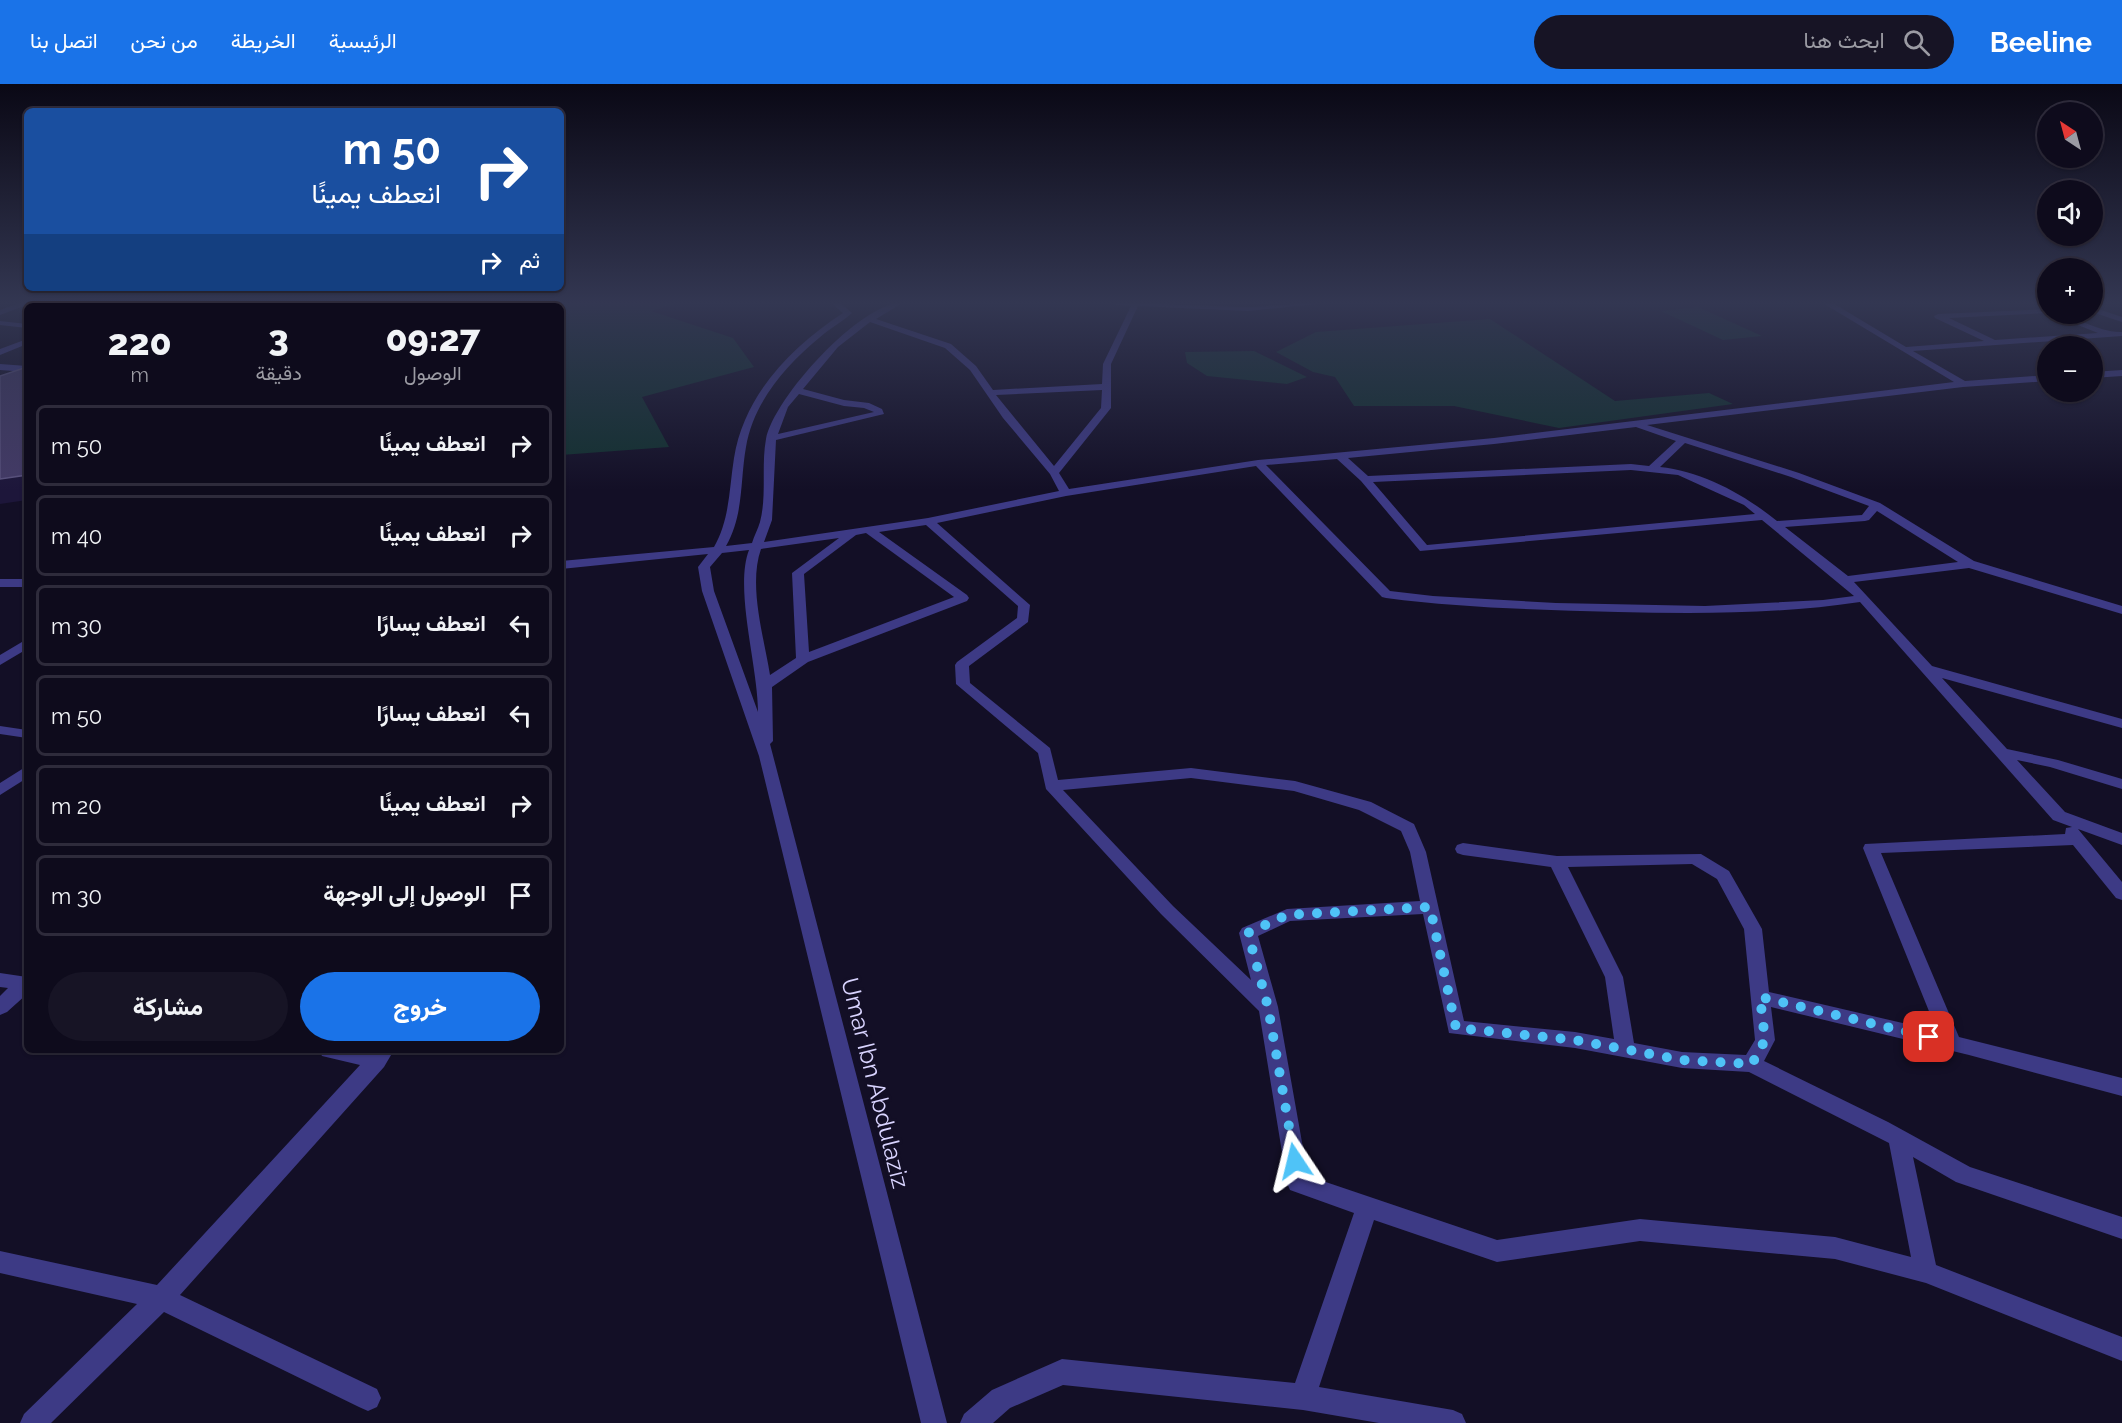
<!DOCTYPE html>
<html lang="ar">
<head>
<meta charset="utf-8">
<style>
  body { margin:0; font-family:Raleway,Vazirmatn,sans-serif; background:#171425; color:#f1f3f6; direction:rtl; height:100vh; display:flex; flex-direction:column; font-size:22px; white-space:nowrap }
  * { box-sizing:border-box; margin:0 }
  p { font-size:20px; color:#9b9ba3 }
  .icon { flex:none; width:33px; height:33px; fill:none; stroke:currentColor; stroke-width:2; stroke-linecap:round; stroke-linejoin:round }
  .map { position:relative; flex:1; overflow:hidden; direction:ltr }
  .panel { position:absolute; left:24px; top:219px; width:540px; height:750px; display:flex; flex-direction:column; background:#0e0b1c; border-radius:9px; box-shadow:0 2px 4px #0004,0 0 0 2px #2e2b3b; direction:rtl }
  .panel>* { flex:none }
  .hud { position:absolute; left:24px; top:24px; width:540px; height:183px; border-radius:9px; box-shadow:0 2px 4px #0004,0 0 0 2px #2e2b3b; direction:rtl; background:#1a4fa0; color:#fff; overflow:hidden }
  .needle { width:39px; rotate:324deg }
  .controls { position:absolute; left:2037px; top:18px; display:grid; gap:12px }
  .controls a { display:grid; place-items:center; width:66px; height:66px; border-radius:50%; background:#0e0b1c; box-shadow:0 2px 4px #0004,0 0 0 2px #2e2b3b; font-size:30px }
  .pin { position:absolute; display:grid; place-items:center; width:51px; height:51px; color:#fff; margin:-26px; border-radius:12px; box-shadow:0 3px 9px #0006 }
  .me { position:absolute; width:66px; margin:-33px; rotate:350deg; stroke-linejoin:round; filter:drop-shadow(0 0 4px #0008) }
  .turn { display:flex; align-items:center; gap:21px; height:126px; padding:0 24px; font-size:27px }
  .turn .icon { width:78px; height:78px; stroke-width:2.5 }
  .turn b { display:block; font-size:42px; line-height:51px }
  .then { display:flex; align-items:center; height:57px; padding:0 24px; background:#0003; gap:12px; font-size:22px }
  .eta { display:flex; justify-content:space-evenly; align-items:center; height:102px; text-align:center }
  .eta b { font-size:36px; font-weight:800; line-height:42px }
  .primary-button { display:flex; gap:12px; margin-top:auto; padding:12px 24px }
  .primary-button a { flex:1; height:69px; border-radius:36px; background:#1a73e8; color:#fff; font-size:24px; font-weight:800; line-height:69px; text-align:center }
  .primary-button a+a { background:#171425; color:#f1f3f6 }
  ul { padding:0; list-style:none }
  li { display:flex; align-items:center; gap:18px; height:81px; margin:0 12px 9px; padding:0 12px; border:3px solid #2e2b3b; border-radius:9px }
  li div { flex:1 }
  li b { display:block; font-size:22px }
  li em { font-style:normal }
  header { display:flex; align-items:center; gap:36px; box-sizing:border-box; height:84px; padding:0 30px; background:#1a73e8; color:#fff }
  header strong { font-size:28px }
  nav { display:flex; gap:33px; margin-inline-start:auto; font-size:21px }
  .search { width:420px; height:54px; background:#171425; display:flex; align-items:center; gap:15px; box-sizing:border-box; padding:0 21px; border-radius:33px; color:#9b9ba3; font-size:22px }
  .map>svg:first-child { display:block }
  .green { fill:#12302f }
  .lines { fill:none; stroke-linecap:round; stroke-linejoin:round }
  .minor { fill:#3d3a85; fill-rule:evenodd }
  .shaded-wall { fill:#1d163a }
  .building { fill:#433a66; stroke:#5a527e; stroke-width:1.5 }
  .route { stroke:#4fc3f7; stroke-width:10; stroke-dasharray:0 18 }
  .labels { text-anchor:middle; stroke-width:6; stroke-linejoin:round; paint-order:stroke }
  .near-street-label { font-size:24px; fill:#d9d4ff; stroke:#130f26 }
</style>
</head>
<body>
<header>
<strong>Beeline</strong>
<div class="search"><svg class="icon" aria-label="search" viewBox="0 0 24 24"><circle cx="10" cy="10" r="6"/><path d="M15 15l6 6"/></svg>ابحث هنا</div>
<nav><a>الرئيسية</a><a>الخريطة</a><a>من نحن</a><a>اتصل بنا</a></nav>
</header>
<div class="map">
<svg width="2122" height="1339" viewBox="0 0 2122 1339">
  <rect width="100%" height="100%" fill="#130f26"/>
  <path class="green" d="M 349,218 L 681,218 L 651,227 L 733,254 L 754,283 L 642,313 L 669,363 L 561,371 L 561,222 L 362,222 Z
    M 1698,223 L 1762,252 L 1723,256 L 1661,227 Z
    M 1490,235 L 1615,317 L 1709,309 L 1733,320 L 1559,344 L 1454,322 L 1354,322 L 1335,293 L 1313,288 L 1276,268 L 1316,248 Z
    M 1254,267 L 1307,293 L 1287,300 L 1207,292 L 1187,279 L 1185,268 Z"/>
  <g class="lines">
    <path class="minor" d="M 22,218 L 34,218 L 0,231 L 0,226 Z
      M 219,218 L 231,218 L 223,222 L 211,222 Z
      M 830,218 L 839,218 L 852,229 C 842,238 829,245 819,254 C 786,281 753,319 746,363 C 740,396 744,431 726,462 L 752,459 C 754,452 758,445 760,438 C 767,411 761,382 766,355 C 774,314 860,218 904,218 L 876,235 L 951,260 L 976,282 L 993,306 L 1102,300 L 1103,280 L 1131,222 L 1089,218 L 1248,223 L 1336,218 L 1248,227 L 1138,222 L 1111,280 L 1111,324 L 1059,389 L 1069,405 L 1258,376 L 1494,354 L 1954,298 L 1821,218 L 1831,218 L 1906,263 L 1984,257 L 1935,234 L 1934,232 L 1938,230 L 2048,225 L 2048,229 L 1949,234 L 1995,256 L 2098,249 L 2050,230 C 2076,230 2097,249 2122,248 L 2122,252 L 1913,267 L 1965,297 L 2048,291 L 2048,297 L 1963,303 L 1647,341 L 1799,389 L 1880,419 L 1974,477 L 2122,522 L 2122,530 L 1969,484 L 1854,498 L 1932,582 L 2122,635 L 2122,644 L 1942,594 L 2007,665 L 2058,676 L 2122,695 L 2122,705 L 2050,683 L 2017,676 L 2065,728 L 2122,749 L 2122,761 L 2078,745 L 2122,798 L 2122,816 L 2116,814 L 2073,761 L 1881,769 L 1959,953 L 2122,994 L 2122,1012 L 1969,971 L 1771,923 L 1775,956 L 1764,977 L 1888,1038 L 1970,1083 L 2122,1133 L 2122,1155 L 1956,1098 L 1913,1073 L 1936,1181 L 2122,1253 L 2122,1277 L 1926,1199 L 1835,1175 L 1640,1157 L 1497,1178 L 1374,1136 L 1319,1303 L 1453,1326 L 1462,1330 L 1466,1339 L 1379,1339 L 1303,1326 L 1063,1301 L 1010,1324 L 993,1339 L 960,1339 L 964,1330 L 992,1306 L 1062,1275 L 1295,1299 L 1354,1129 L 1290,1106 L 1287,1099 L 1259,927 L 1161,830 L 1046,705 L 1038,669 L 956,600 L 955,581 L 957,578 L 1017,534 L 1018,522 L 926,441 L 879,448 L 967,511 L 969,514 L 967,517 L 808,578 L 772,603 L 773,657 L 770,660 L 947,1339 L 921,1339 L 759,672 L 702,507 L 698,483 L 708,470 L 561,485 L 561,477 L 714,463 C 730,435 729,405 734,374 C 744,311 791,263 843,229 ZM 870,238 L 945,264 L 970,286 L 1003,334 L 1050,390 L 1059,407 L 928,434 L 764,458 L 772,436 L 776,356 L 884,330 L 882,325 L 869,319 L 844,316 L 803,305 L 838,263 ZM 1102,306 L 1101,324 L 1054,382 L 996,311 ZM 799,310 L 844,322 L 864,324 L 874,328 L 778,350 L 788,323 ZM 1636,343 L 1676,357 L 1649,382 L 1631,380 L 1368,392 L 1348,374 L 1494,360 ZM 1685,359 L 1791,393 L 1869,422 L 1862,431 L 1777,437 C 1745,411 1702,387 1660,383 ZM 1337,375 L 1361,397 L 1420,467 L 1762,436 L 1854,512 L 1823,516 L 1705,522 L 1556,519 L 1433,512 L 1390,507 L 1266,381 ZM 1256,382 L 1382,513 L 1386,514 C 1463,524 1541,526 1618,528 C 1699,530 1780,530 1860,518 L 2053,736 L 2072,743 L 2066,744 L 2065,750 L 1865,760 L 1863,764 L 1937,947 L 1769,908 L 1762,845 L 1729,787 L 1701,770 L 1557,772 L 1463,759 L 1457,761 L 1455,765 L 1457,769 L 1463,771 L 1551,783 L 1605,893 L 1614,955 L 1575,948 L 1464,937 L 1426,768 L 1414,740 L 1371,718 L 1295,697 L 1191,684 L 1058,696 L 1050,664 L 970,599 L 969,582 L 1028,538 L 1030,521 L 937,439 L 1066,412 ZM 1631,386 L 1678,391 L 1744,421 L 1755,430 L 1427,461 L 1373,398 ZM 1877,427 L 1958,478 L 1848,492 L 1785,443 L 1865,437 L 1869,436 ZM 866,449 L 954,513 L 809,568 L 804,490 L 856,451 ZM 839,454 L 792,489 L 796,574 L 770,591 C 764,553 748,502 761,465 ZM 749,466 C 734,505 758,582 758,628 L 714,507 L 710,483 L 722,469 ZM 1191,694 L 1294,707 L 1359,726 L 1401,747 L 1410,768 L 1420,817 L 1287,825 L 1242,844 L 1239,849 L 1251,896 L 1173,822 L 1063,706 ZM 1692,780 L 1717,795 L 1744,845 L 1755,956 L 1746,971 L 1682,968 L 1634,959 L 1623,893 L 1568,783 ZM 1423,830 L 1449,949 L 1575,964 L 1682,984 L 1749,988 L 1889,1059 L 1911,1173 L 1835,1153 L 1640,1135 L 1497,1156 L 1308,1092 L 1278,923 L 1258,852 L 1290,837 Z
      M 841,218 L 870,218 L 866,220 Z
      M 2092,223 L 2122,233 L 2122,238 L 2092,228 Z
      M 0,237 L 27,240 L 27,244 L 0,241 Z
      M 27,255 L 27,260 L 0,271 L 0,265 Z
      M 0,280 L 27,282 L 27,288 L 0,286 Z
      M 2122,286 L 2122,292 L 2092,294 L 2092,288 Z
      M 0,495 L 27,495 L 27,503 L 0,503 Z
      M 27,555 L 27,565 L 0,581 L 0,571 Z
      M 0,642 L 27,646 L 27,654 L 0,650 Z
      M 27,682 L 27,694 L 0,711 L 0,699 Z
      M 0,889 L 27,893 L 27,910 L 7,928 L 0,931 L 0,912 L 8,904 L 0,903 Z
      M 319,966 L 394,966 L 384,983 L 180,1211 L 377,1305 L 381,1314 L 377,1323 L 368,1327 L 359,1323 L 164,1228 L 51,1339 L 20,1339 L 24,1330 L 137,1220 L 0,1189 L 0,1167 L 157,1201 L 360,981 L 322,972 Z"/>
  </g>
  <path class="shaded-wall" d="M 27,391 L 27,416 L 0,420 L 0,395 Z"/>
  <path class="building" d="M 27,283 L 27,391 L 0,395 L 0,292 Z"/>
  <linearGradient id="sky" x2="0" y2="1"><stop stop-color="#0a0815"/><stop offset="0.54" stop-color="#333752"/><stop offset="1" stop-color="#333752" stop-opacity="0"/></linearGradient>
  <rect width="2122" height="406" fill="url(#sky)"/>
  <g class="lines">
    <path class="route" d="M 1295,1077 L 1268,923 L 1248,849 L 1287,831 L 1430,823 L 1456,944 L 1575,956 L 1682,976 L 1752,980 L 1765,956 L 1760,913 L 1929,953"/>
  </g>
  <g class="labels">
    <g class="near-street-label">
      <text transform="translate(875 999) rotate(76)" y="8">Umar Ibn Abdulaziz</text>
    </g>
  </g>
</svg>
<div class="controls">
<a><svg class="needle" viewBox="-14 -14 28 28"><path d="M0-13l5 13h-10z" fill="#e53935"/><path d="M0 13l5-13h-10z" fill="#9b9ba3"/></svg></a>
<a><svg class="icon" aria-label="sound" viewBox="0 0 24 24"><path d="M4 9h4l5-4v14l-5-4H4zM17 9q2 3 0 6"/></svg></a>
<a>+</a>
<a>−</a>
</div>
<div class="pin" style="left:1929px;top:953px;background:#d93025"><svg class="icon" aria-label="arrive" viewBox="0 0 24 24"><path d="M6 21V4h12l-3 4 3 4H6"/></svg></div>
<svg class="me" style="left:1295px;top:1077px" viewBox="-20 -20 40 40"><path d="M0-17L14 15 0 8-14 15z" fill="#4fc3f7" stroke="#fff" stroke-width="4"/></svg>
<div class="hud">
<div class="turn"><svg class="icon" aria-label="right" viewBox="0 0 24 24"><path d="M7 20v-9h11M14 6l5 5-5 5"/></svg><div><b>50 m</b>انعطف يمينًا</div></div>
<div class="then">ثم<svg class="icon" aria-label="right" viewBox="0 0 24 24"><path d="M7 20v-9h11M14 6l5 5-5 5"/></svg></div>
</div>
<section class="panel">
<div class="eta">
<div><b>09:27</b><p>الوصول</p></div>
<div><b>3</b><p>دقيقة</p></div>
<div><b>220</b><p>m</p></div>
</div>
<ul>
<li><svg class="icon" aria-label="right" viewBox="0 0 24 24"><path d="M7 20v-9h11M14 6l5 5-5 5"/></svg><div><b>انعطف يمينًا</b></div><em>50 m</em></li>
<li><svg class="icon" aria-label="right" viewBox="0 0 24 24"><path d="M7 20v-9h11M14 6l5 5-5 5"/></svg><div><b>انعطف يمينًا</b></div><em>40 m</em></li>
<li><svg class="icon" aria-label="left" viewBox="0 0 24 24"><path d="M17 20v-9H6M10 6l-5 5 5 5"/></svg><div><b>انعطف يسارًا</b></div><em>30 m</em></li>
<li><svg class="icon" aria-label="left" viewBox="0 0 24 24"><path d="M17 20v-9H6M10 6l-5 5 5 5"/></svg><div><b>انعطف يسارًا</b></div><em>50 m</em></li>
<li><svg class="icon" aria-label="right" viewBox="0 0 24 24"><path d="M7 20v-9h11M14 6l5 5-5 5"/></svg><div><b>انعطف يمينًا</b></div><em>20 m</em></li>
<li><svg class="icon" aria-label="arrive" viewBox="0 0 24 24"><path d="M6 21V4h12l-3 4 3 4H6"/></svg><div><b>الوصول إلى الوجهة</b></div><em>30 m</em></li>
</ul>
<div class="primary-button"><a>خروج</a><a>مشاركة</a></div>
</section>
</div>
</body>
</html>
